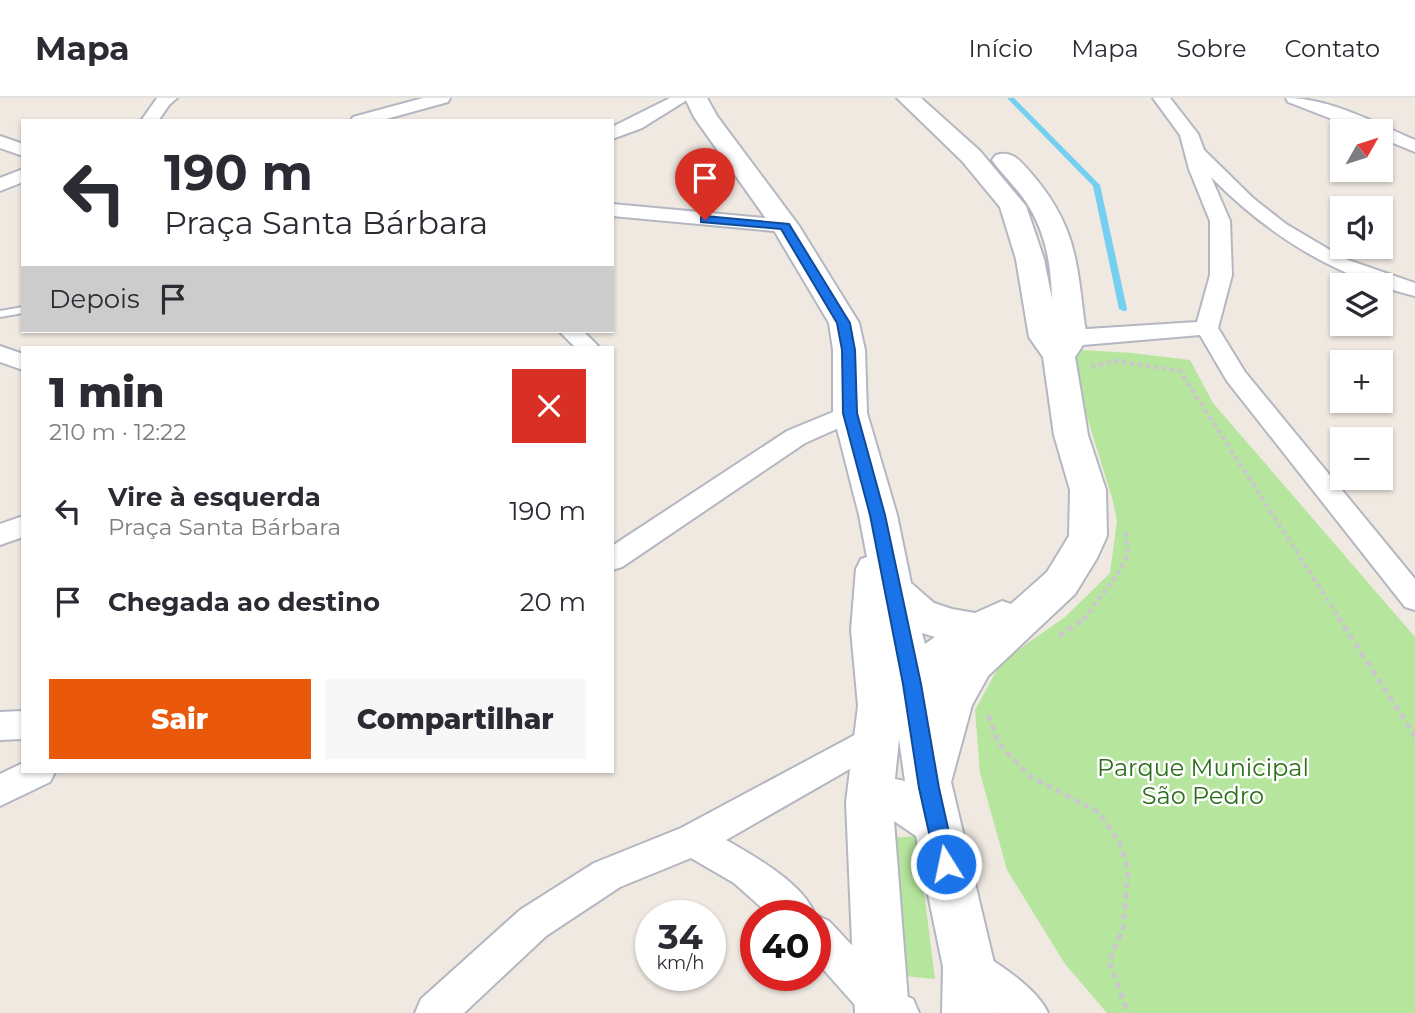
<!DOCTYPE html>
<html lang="pt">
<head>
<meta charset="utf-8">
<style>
  body { margin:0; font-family:Montserrat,sans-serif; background:#f7f7f7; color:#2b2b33; height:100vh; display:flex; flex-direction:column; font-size:26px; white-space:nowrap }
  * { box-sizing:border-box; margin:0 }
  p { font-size:23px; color:#7c7c81 }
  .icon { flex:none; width:38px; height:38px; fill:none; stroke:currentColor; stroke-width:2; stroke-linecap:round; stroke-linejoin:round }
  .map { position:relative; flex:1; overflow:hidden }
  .details { position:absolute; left:21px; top:248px; width:593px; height:427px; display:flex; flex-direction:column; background:#fff; border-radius:0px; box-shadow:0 2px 5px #0004 }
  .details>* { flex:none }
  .banner { position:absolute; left:21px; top:21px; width:593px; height:214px; border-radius:0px; box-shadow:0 2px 5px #0004; background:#fff; color:#2b2b33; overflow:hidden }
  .needle { width:46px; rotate:51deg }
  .controls { position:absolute; left:1330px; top:21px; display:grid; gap:14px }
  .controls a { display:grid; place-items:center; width:63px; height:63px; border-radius:0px; background:#fff; box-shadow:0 2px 5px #0004; font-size:35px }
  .speed { position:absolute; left:635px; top:802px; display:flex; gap:14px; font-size:35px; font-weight:700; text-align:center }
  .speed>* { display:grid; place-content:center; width:91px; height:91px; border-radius:50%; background:#fff; box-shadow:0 2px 5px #0004; line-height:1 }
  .speed small { font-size:18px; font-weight:400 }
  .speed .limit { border:10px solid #d22; background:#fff; color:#111 }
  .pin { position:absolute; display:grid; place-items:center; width:60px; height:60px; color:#fff; margin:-72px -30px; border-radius:50% 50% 50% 0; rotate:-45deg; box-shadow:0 0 7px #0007 }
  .pin .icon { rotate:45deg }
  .me { position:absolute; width:77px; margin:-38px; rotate:350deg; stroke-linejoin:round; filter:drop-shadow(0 0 5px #0008) }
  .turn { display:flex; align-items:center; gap:24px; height:147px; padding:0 28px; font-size:32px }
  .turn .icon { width:91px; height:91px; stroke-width:2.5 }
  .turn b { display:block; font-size:49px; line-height:60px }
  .then { display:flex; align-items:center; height:66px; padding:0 28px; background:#0003; gap:14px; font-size:26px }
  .round { display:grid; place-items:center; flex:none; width:74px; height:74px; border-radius:0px; background:#f7f7f7 }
  .head { display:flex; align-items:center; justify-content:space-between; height:119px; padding:0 28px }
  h1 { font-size:42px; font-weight:800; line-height:52px }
  .action { display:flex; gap:14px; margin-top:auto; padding:14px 28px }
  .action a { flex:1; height:80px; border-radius:0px; background:#ea580c; color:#fff; font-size:28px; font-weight:800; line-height:80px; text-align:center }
  .action a+a { background:#f7f7f7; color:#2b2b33 }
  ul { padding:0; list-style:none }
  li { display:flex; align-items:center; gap:21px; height:91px; padding:0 28px }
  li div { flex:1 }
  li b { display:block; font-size:26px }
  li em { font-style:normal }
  header { display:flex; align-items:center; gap:42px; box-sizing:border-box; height:98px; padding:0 35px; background:#fff; border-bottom:2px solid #e1e1e2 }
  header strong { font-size:33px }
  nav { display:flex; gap:38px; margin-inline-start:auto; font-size:24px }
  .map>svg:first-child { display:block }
  .green { fill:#b6e59e }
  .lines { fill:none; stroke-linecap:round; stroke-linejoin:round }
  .stream { fill:#75cff0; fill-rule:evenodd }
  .lane-casing { stroke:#b4b7c1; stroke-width:4 }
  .street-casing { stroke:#b4b7c1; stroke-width:4 }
  .secondary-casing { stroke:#b4b7c1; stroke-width:4 }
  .path-far1 { stroke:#c9c9c9; stroke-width:4.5; stroke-dasharray:4.5 3.5; stroke-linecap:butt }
  .path { stroke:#c9c9c9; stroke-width:5; stroke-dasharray:6 4.5; stroke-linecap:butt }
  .lane { fill:#fff; fill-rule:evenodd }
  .street { fill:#fff; fill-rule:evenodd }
  .secondary { fill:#fff; fill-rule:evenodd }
  .route { fill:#1a73e8; stroke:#114b97; stroke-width:2 }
  .labels { text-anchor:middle; stroke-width:5; stroke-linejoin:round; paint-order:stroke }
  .near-park-label { font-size:24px; fill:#2c6e1b; stroke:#fff }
</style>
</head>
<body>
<header>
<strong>Mapa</strong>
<nav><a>Início</a><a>Mapa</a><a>Sobre</a><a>Contato</a></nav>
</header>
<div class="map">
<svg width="1415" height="915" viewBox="0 0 1415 915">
  <rect width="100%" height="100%" fill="#efe9e1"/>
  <path class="green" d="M 1066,251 L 1132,255 L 1190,262 L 1213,305 L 1415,539 L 1415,915 L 1107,915 L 1065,866 L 1007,772 L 980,675 L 975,612 L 1002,563 L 1065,519 L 1110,475 L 1117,423 L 1113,403 Z
    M 917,738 L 935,881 L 894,877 L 890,740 Z"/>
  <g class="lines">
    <path class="stream" d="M 1007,0 L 1014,0 L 1100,87 L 1127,211 L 1126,213 L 1123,213 L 1119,211 L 1093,88 Z"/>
    <defs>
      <path id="lane" d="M 23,209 L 23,215 L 0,219 L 0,213 Z"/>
      <path id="street" d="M 157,0 L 177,0 L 169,7 L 158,23 L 141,23 Z
        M 423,0 L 450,0 L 448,4 L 379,23 L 351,23 L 353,19 Z
        M 670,0 L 690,0 L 642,30 L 612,41 L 612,29 Z
        M 1153,0 L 1170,0 L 1198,36 L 1204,52 L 1253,100 L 1286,126 L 1345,161 L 1415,185 L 1415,198 C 1334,178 1269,138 1211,79 L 1230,123 L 1232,177 L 1218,230 L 1245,274 L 1415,481 L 1415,512 L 1405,509 L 1227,283 L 1200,237 L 1071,248 L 1040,244 L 1037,239 L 1040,234 L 1197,224 L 1210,177 L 1210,123 L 1189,71 L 1180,37 Z
        M 1286,0 C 1330,0 1375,25 1415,42 L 1415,54 L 1381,40 L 1381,33 L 1363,33 L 1288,4 Z
        M 0,38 L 23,46 L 23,58 L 0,50 Z
        M 23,71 L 23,84 L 0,93 L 0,80 Z
        M 612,106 L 785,122 L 792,124 L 795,128 L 792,132 L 785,134 L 612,118 Z
        M 559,233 L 583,233 L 600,250 L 576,250 Z
        M 0,248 L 23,256 L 23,272 L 0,264 Z
        M 850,307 L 859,309 L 862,315 L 859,321 L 805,345 L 622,469 L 612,472 L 612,448 L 787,333 Z
        M 23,418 L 23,439 L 0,447 L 0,426 Z
        M 23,613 L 23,641 L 0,642 L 0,614 Z
        M 879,624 L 890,628 L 895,638 L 890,648 L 726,742 C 754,758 804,786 815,817 L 770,817 L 734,785 L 691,760 L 620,789 L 546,838 L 464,915 L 415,915 L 421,901 L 520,812 L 594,765 L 681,730 Z
        M 23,665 L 23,674 L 55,674 L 50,684 L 0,708 L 0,676 Z
        M 816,817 L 829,823 L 896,894 L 913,901 L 919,915 L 862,915 L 816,863 Z
        M 969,850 C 993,860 1038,891 1048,915 L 997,915 L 956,882 L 950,869 L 956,856 Z"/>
      <path id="secondary" d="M 685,0 L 707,0 L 717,18 L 799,128 L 859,225 L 865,252 L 867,315 L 897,417 L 911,485 L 934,505 L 952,511 L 975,515 L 1002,503 L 1011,506 L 1047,474 L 1069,438 L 1070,392 L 1054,337 L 1043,259 L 1029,239 L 1016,161 L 1000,109 L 962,63 L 897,0 L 921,0 L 980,53 L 1026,108 L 1044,161 L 1052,201 C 1051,164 1045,131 1024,101 C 1014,87 1002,76 992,62 L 996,57 C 1013,52 1020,63 1031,75 C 1081,133 1076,171 1087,241 L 1075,259 L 1088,337 L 1106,392 L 1107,438 L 1097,460 L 1075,496 L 988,578 L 972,607 L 951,684 L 995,869 L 996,915 L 942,915 L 943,869 L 916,738 L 894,723 L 909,915 L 855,915 L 846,704 L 858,608 L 851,532 L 856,471 L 861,461 L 867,459 L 859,417 L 833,315 L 833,252 L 829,225 L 772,129 L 694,19 ZM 922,535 L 935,539 L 925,546 ZM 899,641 L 905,683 L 895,681 Z"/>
    </defs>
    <use href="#lane" class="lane-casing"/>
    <use href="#street" class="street-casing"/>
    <use href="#secondary" class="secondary-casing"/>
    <path class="path-far1" d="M 1091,269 L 1116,263 L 1180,273 L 1340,521
      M 1084,521 L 1118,476 L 1128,457 L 1126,434"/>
    <path class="path" d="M 1338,519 L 1415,638
      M 1059,538 L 1087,519
      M 988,617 L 999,646 L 1031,679 L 1098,714 L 1119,743 L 1128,771 L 1123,831 L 1109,863 L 1128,915"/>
    <use href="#lane" class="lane"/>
    <use href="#street" class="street"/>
    <use href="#secondary" class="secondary"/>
  </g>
  <path class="route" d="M 705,118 L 789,126 L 850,225 L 855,252 L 857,315 L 885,417 L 921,586 L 939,690 L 956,766 L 953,773 L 946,776 L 939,773 L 936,766 L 919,690 L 903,586 L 870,417 L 843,315 L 842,252 L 837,225 L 781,131 L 701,124 L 701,119 Z"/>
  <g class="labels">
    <g class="near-park-label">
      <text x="1203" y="678">Parque Municipal<tspan x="1203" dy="28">São Pedro</tspan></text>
    </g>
  </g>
</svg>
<div class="controls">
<a><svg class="needle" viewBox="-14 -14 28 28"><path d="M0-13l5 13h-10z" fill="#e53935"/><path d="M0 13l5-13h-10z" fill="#7c7c81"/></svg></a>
<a><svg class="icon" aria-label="sound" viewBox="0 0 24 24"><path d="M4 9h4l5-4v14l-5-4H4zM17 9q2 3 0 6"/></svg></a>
<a><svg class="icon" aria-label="layers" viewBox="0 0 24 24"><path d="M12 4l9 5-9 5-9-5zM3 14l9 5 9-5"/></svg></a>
<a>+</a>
<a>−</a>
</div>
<div class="speed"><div>34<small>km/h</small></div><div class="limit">40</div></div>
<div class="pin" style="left:705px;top:122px;background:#d93025"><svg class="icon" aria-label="arrive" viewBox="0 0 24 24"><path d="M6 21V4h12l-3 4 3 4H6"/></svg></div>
<svg class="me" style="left:946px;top:766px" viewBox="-20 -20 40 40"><circle r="17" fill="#1a73e8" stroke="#fff" stroke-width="3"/><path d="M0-11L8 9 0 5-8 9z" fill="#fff"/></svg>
<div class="banner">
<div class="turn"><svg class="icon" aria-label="left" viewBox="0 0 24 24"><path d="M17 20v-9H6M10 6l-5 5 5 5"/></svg><div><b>190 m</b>Praça Santa Bárbara</div></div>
<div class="then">Depois<svg class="icon" aria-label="arrive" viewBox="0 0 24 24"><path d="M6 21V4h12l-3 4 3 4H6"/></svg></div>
</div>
<section class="details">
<div class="head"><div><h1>1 min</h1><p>210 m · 12:22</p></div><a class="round" style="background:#d93025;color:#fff"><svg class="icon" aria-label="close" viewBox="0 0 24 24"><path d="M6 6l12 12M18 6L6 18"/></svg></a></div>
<ul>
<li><svg class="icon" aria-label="left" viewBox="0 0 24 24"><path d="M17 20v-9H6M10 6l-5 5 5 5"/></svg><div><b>Vire à esquerda</b><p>Praça Santa Bárbara</p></div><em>190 m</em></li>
<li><svg class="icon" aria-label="arrive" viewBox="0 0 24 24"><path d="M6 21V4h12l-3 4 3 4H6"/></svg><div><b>Chegada ao destino</b></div><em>20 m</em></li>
</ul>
<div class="action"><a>Sair</a><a>Compartilhar</a></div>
</section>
</div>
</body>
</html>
